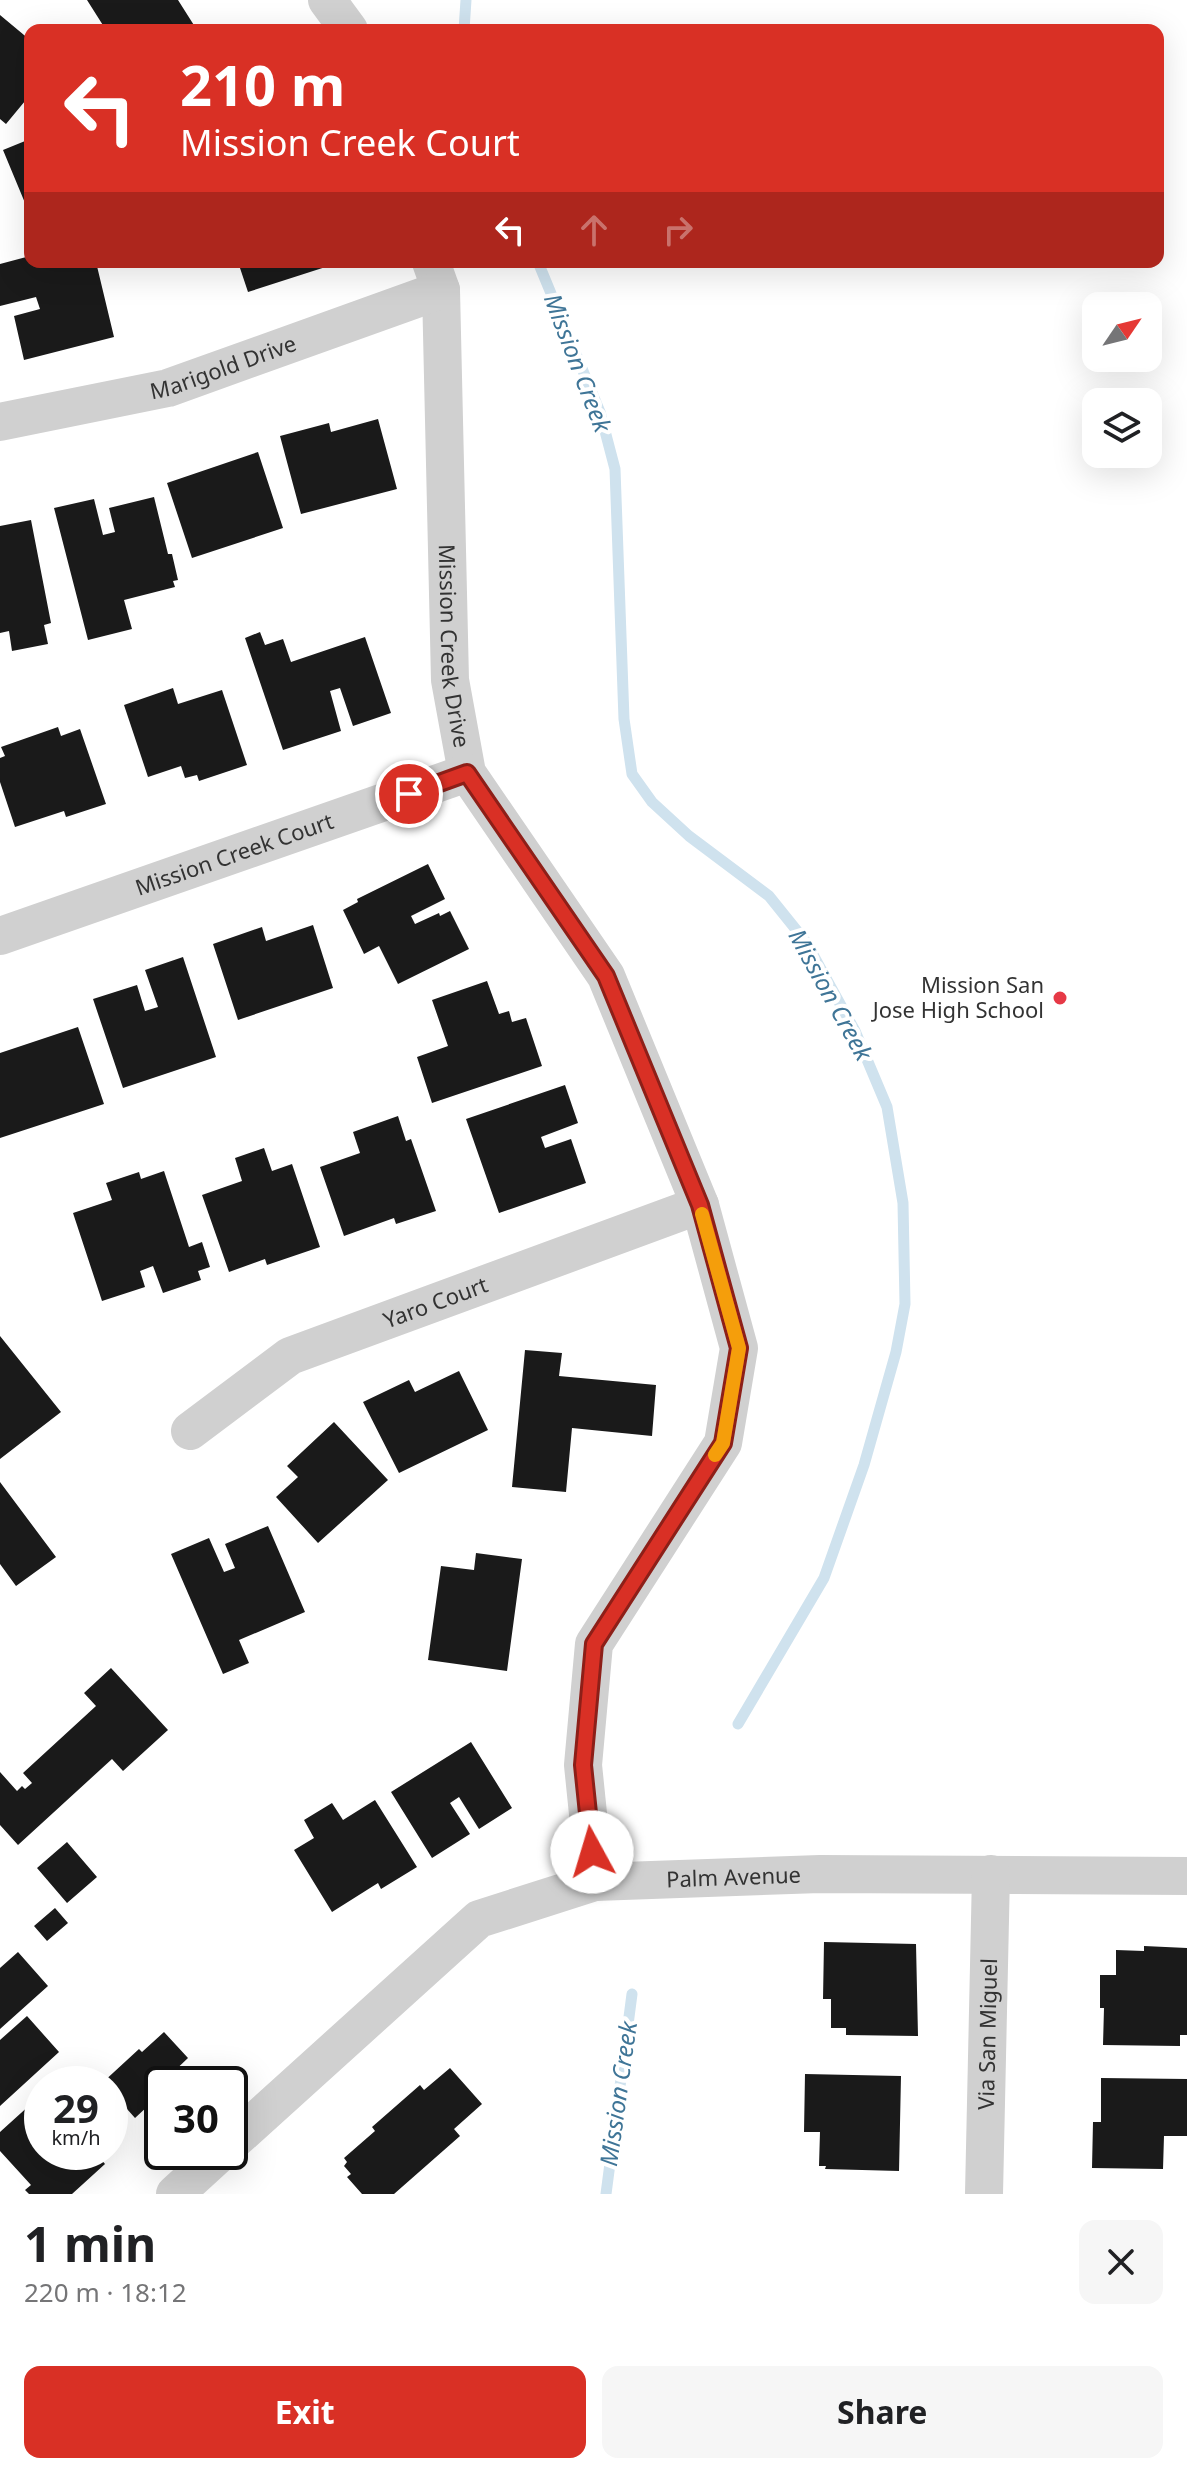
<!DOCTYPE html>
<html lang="en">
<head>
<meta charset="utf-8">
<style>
  body { margin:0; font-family:"Noto Sans",sans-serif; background:#f6f6f6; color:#202124; height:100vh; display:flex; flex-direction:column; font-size:30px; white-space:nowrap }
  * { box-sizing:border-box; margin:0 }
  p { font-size:26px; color:#757577 }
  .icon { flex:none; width:44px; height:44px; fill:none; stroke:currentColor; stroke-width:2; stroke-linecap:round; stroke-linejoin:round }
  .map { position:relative; height:2194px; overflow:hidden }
  .details { display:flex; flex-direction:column; background:#fff; flex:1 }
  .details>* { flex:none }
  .top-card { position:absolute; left:24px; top:24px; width:1140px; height:244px; border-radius:16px; box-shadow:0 8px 32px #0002; background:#d93025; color:#fff; overflow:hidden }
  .needle { width:52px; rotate:55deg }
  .buttons { position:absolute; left:1082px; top:292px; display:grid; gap:16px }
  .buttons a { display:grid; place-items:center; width:80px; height:80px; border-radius:16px; background:#fff; box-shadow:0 8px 32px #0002; font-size:40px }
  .speed { position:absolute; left:24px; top:2066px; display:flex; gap:16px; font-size:40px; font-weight:700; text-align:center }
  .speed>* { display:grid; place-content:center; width:104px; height:104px; border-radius:50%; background:#fff; box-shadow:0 8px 32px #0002; line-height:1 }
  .speed small { font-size:20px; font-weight:400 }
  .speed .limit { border:4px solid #111; border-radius:12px; background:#fff; color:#111 }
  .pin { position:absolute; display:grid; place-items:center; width:68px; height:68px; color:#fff; margin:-34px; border:4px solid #fff; border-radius:50%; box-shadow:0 2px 8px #0007 }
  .me { position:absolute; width:88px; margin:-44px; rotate:354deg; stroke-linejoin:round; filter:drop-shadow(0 0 6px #0008) }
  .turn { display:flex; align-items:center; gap:28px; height:168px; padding:0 24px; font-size:36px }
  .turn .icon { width:104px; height:104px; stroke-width:2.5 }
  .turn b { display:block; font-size:56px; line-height:68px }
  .lanes { display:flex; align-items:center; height:76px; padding:0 24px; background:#0003; justify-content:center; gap:40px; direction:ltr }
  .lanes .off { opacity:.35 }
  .round { display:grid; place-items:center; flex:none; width:84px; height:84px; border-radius:16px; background:#f6f6f6 }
  .headline { display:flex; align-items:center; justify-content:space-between; height:136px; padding:0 24px }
  h1 { font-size:48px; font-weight:700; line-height:60px }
  .primary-button { display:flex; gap:16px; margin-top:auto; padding:16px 24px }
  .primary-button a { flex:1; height:92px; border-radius:16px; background:#d93025; color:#fff; font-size:32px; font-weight:700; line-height:92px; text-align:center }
  .primary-button a+a { background:#f6f6f6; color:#202124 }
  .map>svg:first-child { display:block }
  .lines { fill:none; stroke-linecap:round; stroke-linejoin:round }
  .stream { stroke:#cfe2ee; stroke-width:11 }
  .building { fill:#1a1a1a }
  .minor { stroke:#d0d0d0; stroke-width:38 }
  .route-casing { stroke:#8d1f18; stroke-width:20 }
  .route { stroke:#d93025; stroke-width:14 }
  .slow { stroke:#f59e0b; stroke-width:14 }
  .poi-dot { fill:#e63946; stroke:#fff; stroke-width:3 }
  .labels { text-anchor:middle; stroke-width:8; stroke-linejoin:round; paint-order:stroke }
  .street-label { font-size:22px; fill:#333; stroke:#fff }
  .poi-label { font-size:22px; fill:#333; stroke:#fff; text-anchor:end }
  .water-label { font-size:24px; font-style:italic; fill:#3f7597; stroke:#fff }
</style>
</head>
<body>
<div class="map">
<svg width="1187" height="2194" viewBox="0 0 1187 2194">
  <rect width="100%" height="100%" fill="#fff"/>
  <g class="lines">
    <path class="stream" d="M 464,30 L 466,0
      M 538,262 L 600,412 L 615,469 L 624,719 L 632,774 L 652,802 L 689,836 L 769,896 L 806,942 L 855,1031 L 887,1107 L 903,1203 L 905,1304 L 896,1352 L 864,1465 L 824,1578 L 738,1724
      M 606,2194 L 632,1994"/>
  </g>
  <path class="building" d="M 87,0 L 178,0 L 197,30 L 106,30 Z
    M 0,15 L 30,40 L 30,95 L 6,124 L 0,119 Z
    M 30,139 L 30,215 L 3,150 Z
    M 30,256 L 30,262 L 96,262 L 114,337 L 24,360 L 14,316 L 40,309 L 36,297 L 0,306 L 0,264 Z
    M 238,262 L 338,262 L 338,263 L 248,292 Z
    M 378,419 L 397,489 L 301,514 L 280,436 L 329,423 L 331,432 Z
    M 258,452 L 283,528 L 192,558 L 167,483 Z
    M 154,497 L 168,554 L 172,554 L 178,580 L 173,581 L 175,587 L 124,600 L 132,629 L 88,640 L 54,508 L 94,499 L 103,535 L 115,532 L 109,508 Z
    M 31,520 L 51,623 L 44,625 L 48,644 L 12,651 L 9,631 L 0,633 L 0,526 Z
    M 260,632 L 265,645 L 283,639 L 291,662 L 365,637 L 391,713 L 353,726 L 340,688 L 330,691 L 341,731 L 283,750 L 245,638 Z
    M 173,688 L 178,704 L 222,690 L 247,765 L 199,781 L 197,775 L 185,778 L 181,766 L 148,777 L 124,705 Z
    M 58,727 L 61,736 L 80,729 L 106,804 L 66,817 L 64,811 L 15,827 L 0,782 L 0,758 L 5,756 L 1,747 Z
    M 428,864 L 445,899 L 411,916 L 415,924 L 439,913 L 440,916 L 450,911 L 469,949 L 398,984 L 379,946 L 364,954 L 343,910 L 358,902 L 357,899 Z
    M 313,925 L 333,988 L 238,1020 L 213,944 L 262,927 L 266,941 Z
    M 183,957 L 216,1057 L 123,1088 L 93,999 L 137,985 L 145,1011 L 158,1007 L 145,970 Z
    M 487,981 L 499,1014 L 509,1011 L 512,1022 L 526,1018 L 542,1066 L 432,1103 L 417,1057 L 448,1046 L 432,1000 Z
    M 78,1027 L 104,1104 L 0,1138 L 0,1053 Z
    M 565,1085 L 578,1123 L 541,1137 L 545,1148 L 571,1139 L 586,1183 L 499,1213 L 466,1119 Z
    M 398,1116 L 406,1141 L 411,1139 L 436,1211 L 396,1224 L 394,1218 L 344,1236 L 320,1167 L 360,1153 L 353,1132 Z
    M 264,1148 L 272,1171 L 292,1164 L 320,1247 L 267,1265 L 265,1259 L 229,1272 L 202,1195 L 242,1181 L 235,1158 Z
    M 164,1171 L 189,1247 L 202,1242 L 210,1267 L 198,1271 L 201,1280 L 163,1293 L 153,1266 L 140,1271 L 145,1287 L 102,1301 L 73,1213 L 112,1200 L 106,1183 L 139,1172 L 141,1179 Z
    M 0,1336 L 61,1412 L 0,1459 Z
    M 525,1350 L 562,1353 L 559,1376 L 656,1385 L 652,1436 L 572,1428 L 566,1492 L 512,1487 Z
    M 459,1371 L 488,1430 L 399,1473 L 363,1402 L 409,1380 L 415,1392 Z
    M 334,1422 L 388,1480 L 318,1543 L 276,1497 L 298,1477 L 287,1466 Z
    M 0,1482 L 56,1557 L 16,1586 L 0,1564 Z
    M 268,1526 L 305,1612 L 239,1640 L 249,1663 L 223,1674 L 171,1554 L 209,1538 L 224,1572 L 235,1568 L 225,1544 Z
    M 476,1553 L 522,1559 L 507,1671 L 428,1660 L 441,1566 L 474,1570 Z
    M 111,1668 L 168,1730 L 123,1771 L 112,1759 L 18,1845 L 0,1825 L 0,1772 L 17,1791 L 22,1786 L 25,1789 L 32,1783 L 23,1773 L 96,1706 L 84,1693 Z
    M 471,1742 L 512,1808 L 479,1829 L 459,1797 L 450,1803 L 470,1834 L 432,1858 L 391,1792 Z
    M 375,1800 L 417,1867 L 381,1889 L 378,1883 L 332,1912 L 294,1850 L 314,1838 L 304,1820 L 332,1803 L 343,1820 Z
    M 67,1842 L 97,1877 L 67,1903 L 37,1868 Z
    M 55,1908 L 68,1923 L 47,1941 L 34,1926 Z
    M 824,1942 L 916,1944 L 918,2036 L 846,2035 L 846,2028 L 831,2028 L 831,1999 L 823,1999 Z
    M 1144,1946 L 1187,1948 L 1187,2035 L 1180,2035 L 1180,2046 L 1103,2045 L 1104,2008 L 1100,2008 L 1100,1975 L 1116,1975 L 1116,1950 L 1144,1951 Z
    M 18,1952 L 48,1986 L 0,2029 L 0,1968 Z
    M 27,2016 L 59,2052 L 0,2106 L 0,2040 Z
    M 164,2032 L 188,2058 L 167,2078 L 171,2084 L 162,2084 L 162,2093 L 135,2118 L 119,2100 L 110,2109 L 110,2084 L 101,2084 L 139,2049 L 142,2052 Z
    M 71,2067 L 88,2084 L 53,2084 Z
    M 450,2068 L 482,2104 L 454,2129 L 460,2136 L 394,2194 L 362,2194 L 347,2177 L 351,2174 L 344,2166 L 347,2162 L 344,2158 L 375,2131 L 372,2127 L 420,2085 L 424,2090 Z
    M 805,2074 L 901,2076 L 899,2171 L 825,2169 L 826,2166 L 819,2166 L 820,2132 L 804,2132 Z
    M 1101,2078 L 1187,2079 L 1187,2136 L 1164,2136 L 1163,2169 L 1092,2168 L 1093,2122 L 1101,2122 Z
    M 42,2094 L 42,2152 L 95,2152 L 105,2164 L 72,2194 L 29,2194 L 25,2190 L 31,2185 L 0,2151 L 0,2132 Z"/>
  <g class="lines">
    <g class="minor">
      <path d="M 327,0 L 349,30"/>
      <path id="s1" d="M 431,262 L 441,290 L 450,680 L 467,773 L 606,976 L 700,1205 L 739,1348 L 723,1443 L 594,1644 L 583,1765 L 595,1882"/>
      <path id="s2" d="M 0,422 L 168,388 L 441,290"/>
      <path id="s3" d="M 0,936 L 467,773"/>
      <path id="s4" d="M 190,1431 L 290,1356 L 700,1205"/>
      <path id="s5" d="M 230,2144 L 479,1919 L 595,1882 L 820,1874 L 1187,1876"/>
      <path d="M 175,2194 L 221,2152"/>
      <path id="s6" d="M 984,2194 L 991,1874"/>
    </g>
  </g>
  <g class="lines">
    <defs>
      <path id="route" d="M 409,794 L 467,773 L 606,976 L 700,1205 L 739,1348 L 723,1443 L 594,1644 L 583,1765 L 592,1852"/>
    </defs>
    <use href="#route" class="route-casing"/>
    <use href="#route" class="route"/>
    <path class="slow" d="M 702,1214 L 739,1348 L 723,1443 L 715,1455"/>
  </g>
  <circle class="poi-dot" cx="1060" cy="998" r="8"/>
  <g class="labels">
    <g class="street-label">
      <text dy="8" stroke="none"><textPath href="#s2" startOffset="230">Marigold Drive</textPath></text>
      <text dy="8" stroke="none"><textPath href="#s1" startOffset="386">Mission Creek Drive</textPath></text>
      <text dy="8" stroke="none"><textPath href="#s3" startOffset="248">Mission Creek Court</textPath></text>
      <text dy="8" stroke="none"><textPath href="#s4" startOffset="280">Yaro Court</textPath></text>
      <text dy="8" stroke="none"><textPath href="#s5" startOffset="596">Palm Avenue</textPath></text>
      <text dy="8" stroke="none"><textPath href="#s6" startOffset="160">Via San Miguel</textPath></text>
    </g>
    <g class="poi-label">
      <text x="1044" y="993">Mission San<tspan x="1044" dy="25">Jose High School</tspan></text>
    </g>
    <g class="water-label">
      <text transform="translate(577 363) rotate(69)" y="8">Mission Creek</text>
      <text transform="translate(830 995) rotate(61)" y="8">Mission Creek</text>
      <text transform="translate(619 2094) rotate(-82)" y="8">Mission Creek</text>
    </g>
  </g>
</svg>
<div class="buttons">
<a><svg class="needle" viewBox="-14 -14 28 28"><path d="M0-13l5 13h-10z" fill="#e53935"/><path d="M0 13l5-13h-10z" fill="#757577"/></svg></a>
<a><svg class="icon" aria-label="layers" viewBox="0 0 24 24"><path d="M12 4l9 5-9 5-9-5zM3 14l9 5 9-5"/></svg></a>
</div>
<div class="speed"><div>29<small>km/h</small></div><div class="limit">30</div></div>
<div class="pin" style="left:409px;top:794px;background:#d93025"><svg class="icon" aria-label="arrive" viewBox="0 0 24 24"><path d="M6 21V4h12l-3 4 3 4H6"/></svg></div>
<svg class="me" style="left:592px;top:1852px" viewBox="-20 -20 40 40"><circle r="19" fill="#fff"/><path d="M0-13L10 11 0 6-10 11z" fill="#d93025"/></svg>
<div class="top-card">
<div class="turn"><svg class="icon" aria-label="left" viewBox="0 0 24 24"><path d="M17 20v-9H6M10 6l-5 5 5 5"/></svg><div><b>210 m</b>Mission Creek Court</div></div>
<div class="lanes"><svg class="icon" aria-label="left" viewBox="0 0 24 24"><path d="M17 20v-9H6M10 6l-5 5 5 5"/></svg><svg class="icon off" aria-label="ahead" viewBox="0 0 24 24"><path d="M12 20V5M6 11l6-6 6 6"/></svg><svg class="icon off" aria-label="right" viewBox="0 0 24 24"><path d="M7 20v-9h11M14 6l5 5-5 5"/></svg></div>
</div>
</div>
<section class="details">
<div class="headline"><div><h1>1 min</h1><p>220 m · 18:12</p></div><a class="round"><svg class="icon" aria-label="close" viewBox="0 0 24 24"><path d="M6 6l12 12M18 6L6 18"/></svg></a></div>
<div class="primary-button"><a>Exit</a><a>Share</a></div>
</section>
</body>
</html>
